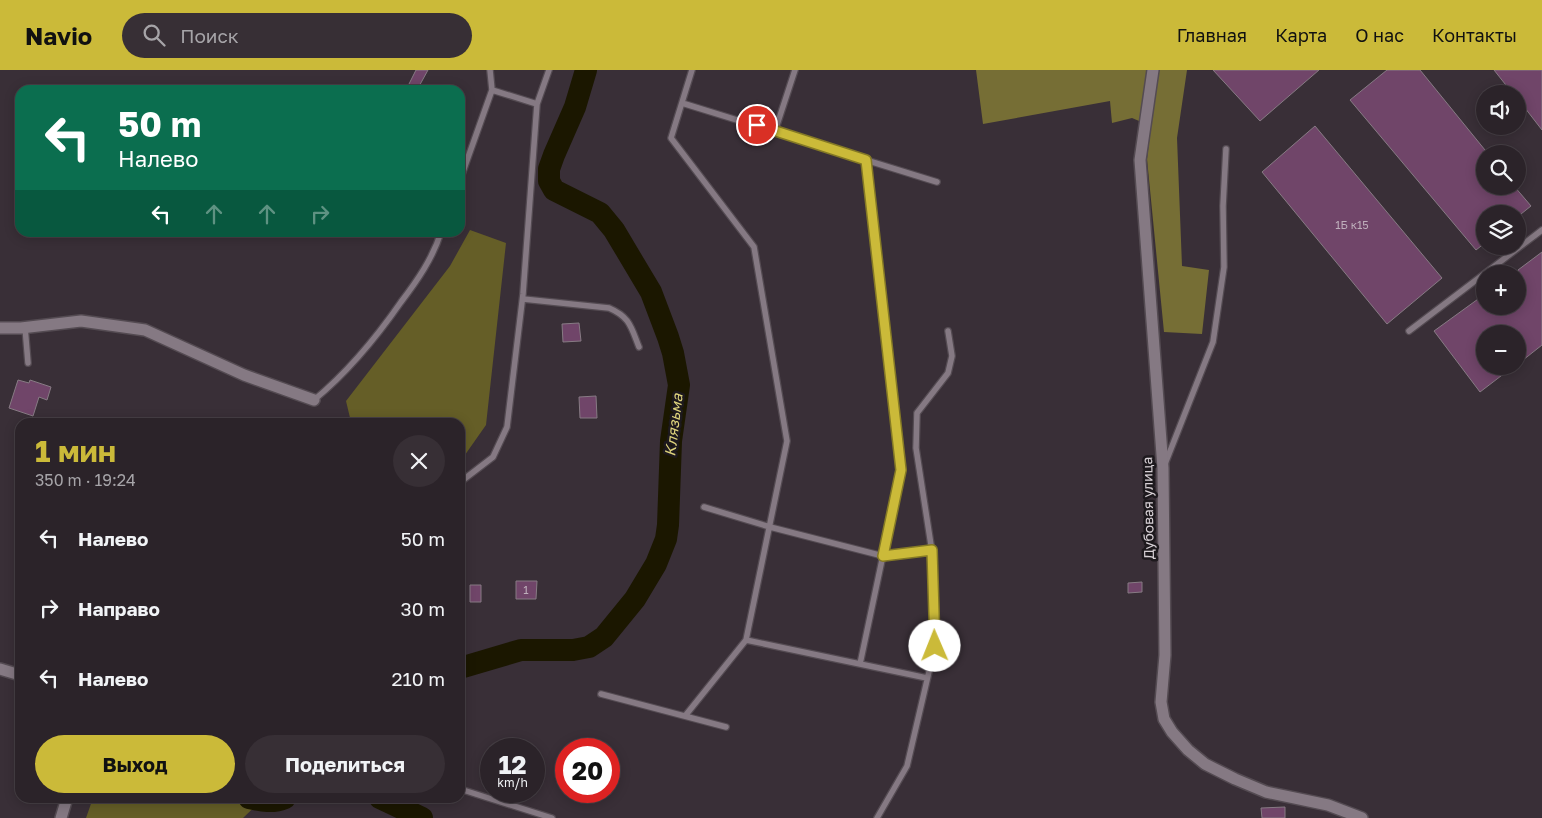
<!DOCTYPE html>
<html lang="ru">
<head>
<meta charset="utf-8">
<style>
  body { margin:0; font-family:"Golos Text",sans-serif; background:#372f35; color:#f1f3f6; height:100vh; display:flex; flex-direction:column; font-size:19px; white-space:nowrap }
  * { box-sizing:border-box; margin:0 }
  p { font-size:16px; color:#a6a4a8 }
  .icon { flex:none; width:28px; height:28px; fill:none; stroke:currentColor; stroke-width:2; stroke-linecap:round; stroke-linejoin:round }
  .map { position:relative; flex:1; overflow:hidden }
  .panel { position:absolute; left:15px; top:348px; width:450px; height:385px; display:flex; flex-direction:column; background:#2b2329; border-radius:15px; box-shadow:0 2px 12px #0003,0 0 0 1px #474046 }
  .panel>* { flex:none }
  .top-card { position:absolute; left:15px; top:15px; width:450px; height:152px; border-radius:15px; box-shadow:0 2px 12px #0003,0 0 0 1px #474046; background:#0b6e4f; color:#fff; overflow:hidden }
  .controls { position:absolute; left:1476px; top:15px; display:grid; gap:10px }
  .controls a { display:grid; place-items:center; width:50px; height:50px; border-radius:50%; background:#2b2329; box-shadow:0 2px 12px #0003,0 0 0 1px #474046; font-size:25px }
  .speed { position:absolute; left:480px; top:668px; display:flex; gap:10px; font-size:25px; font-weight:700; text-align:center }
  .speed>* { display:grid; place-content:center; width:65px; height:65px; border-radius:50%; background:#2b2329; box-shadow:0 2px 12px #0003,0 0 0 1px #474046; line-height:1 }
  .speed small { font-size:12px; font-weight:400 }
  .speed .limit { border:8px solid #d22; background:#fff; color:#111 }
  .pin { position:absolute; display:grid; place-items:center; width:42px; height:42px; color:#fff; margin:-21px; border:2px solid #fff; border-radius:50%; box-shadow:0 1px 5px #0007 }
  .me { position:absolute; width:55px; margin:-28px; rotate:359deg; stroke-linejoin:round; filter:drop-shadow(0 0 4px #0008) }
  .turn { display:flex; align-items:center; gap:18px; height:105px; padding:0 20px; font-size:22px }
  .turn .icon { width:65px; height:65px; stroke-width:2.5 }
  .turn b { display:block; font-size:35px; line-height:42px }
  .lanes { display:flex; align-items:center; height:48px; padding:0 20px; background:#0003; justify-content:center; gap:25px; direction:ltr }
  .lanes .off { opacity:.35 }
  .round { display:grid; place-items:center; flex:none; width:52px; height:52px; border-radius:26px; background:#372f35 }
  .summary { display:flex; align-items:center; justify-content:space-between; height:85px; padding:0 20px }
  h1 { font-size:30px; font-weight:700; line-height:38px; color:#cbba39 }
  .button { display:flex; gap:10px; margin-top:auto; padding:10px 20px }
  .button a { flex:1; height:58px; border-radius:30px; background:#cbba39; color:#111; font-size:20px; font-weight:700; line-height:58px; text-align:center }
  .button a+a { background:#372f35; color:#f1f3f6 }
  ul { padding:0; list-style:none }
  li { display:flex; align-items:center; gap:15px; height:70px; padding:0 20px }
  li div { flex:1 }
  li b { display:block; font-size:19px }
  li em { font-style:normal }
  header { display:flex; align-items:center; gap:30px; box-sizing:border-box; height:70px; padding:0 25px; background:#cbba39; color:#111 }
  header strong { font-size:24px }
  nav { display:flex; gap:28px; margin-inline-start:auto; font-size:18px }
  .search { width:350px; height:45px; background:#372f35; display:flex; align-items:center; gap:12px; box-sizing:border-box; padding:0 18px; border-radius:28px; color:#a6a4a8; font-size:19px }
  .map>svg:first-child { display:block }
  .green { fill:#655e27 }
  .forest { fill:#766e35 }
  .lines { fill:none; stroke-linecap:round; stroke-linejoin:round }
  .river { stroke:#1b1700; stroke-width:22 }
  .building { fill:#704569; stroke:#877b84 }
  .service-casing { stroke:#544b52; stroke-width:8 }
  .minor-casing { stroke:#544b52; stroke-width:14 }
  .service { stroke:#857983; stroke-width:5.5 }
  .minor { stroke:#857983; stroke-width:11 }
  .route-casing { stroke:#847925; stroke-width:12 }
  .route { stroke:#cbba39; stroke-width:9 }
  .labels { text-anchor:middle; stroke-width:5; stroke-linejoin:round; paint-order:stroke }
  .number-label { font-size:11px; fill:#beaebb }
  .street-label { font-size:14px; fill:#d8d1d6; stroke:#1d191d }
  .water-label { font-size:15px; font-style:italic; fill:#ded37c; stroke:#1d191d }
</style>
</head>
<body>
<header>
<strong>Navio</strong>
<div class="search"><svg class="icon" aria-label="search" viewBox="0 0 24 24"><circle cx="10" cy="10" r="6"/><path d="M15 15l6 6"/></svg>Поиск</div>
<nav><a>Главная</a><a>Карта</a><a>О нас</a><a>Контакты</a></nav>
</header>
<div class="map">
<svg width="1542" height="748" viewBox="0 0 1542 748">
  <rect width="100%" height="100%" fill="#392f37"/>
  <path class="green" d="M 470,160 L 506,173 L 486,355 L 460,392 L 460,352 L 351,352 L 346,331 L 450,196 Z
    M 93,728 L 264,728 L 243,748 L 86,748 Z"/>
  <path class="forest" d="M 976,0 L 1187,0 L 1177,68 L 1182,196 L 1209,200 L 1202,264 L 1164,262 L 1147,89 L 1151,56 L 1132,48 L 1112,53 L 1110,31 L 983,54 Z"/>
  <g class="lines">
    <path class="river" d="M 460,598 L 521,580 L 573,580 L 589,577 L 604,567 L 635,529 L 656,494 L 666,469 L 668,455 L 671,371 L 679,315 L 673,283 L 668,267 L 651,222 L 614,160 L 600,143 L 554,120 L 549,111 L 549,99 L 554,85 L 575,37 L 586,0
      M 249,728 C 262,731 273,733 285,728
      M 380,728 L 422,748"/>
  </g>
  <path class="building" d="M 416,0 L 428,0 L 417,20 L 406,20 Z
    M 1213,0 L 1319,0 L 1260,51 Z
    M 1387,0 L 1420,0 L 1485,80 L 1485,116 L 1514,116 L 1531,136 L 1521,144 L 1485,144 L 1485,173 L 1476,180 L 1350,30 Z
    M 1494,0 L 1542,0 L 1542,60 L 1518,29 L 1518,24 L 1513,24 Z
    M 1315,56 L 1442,208 L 1387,254 L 1262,102 Z
    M 1542,182 L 1542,275 L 1518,294 L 1518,264 L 1485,264 L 1485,296 L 1514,296 L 1480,322 L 1434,261 L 1485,224 L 1485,236 L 1518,236 L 1518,200 Z
    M 579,253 L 581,271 L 563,272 L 562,254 Z
    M 18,310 L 29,313 L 30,310 L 51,317 L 47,330 L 39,327 L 33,346 L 9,338 Z
    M 596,326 L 597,348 L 580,348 L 579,327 Z
    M 516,511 L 537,511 L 536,529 L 516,529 Z
    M 1142,512 L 1142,522 L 1128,523 L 1128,513 Z
    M 470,515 L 481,515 L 481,532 L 470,532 Z
    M 1285,737 L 1285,748 L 1262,748 L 1261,738 Z"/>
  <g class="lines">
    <defs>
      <path id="service" d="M 490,0 L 492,20
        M 682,33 L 937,112
        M 537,34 L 549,0
        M 775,61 L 795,0
        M 460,110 L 492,20 L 537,34 L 523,224 L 507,357 L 493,387 L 463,410 L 460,417
        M 523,229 L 609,238 C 630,247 631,257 639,277
        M 25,257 L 28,293
        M 1409,261 L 1542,160
        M 314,330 C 348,302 376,268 401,232 C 417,211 433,188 441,162
        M 1165,394 L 1213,272 L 1224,197 L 1223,136 L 1226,79
        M 704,437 L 770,457 L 883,486 L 932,480
        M 746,570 L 860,594 L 901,400 L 866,90
        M 860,594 L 927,608
        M 601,624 L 726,657
        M 685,646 L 746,570 L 787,371 L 754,177 L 671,68 L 692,0
        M 460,719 L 552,748
        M 877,748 L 907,696 L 935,576 L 933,488 L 916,378 L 917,343 L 948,303 L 952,286 L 948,261"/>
      <path id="minor" d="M 1153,0 L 1140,90 L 1163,398 L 1165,585 L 1161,632 L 1164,649 L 1172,662 L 1188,680 L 1205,694 L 1235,709 L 1266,722 L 1328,735 L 1362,748
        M 0,258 L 21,258 L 81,251 L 145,260 L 244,305 L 314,330
        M 0,599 L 20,605
        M 61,748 L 67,728"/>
    </defs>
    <use href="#service" class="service-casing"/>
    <use href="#minor" class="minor-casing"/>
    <use href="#service" class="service"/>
    <use href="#minor" class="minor"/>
  </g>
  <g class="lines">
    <defs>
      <path id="route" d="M 757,55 L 866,90 L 901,400 L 883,486 L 932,480 L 935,576"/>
    </defs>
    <use href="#route" class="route-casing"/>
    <use href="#route" class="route"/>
  </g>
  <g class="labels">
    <g class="number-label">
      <text x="1352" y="159">1Б к15</text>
      <text x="526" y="524">1</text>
    </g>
    <g class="street-label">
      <text transform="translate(1148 438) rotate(-91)" y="5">Дубовая улица</text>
    </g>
    <g class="water-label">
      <text transform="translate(674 355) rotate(-83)" y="5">Клязьма</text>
    </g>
  </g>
</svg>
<div class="controls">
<a><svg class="icon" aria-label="sound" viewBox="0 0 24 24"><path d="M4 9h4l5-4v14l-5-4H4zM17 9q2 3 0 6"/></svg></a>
<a><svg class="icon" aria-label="search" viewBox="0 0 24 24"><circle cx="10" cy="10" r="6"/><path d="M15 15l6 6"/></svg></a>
<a><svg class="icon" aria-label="layers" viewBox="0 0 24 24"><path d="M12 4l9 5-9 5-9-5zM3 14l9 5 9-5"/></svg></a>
<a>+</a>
<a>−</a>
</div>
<div class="speed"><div>12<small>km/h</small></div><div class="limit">20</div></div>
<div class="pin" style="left:757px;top:55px;background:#d93025"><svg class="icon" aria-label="arrive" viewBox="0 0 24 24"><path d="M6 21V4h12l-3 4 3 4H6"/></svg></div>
<svg class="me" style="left:935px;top:576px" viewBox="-20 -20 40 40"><circle r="19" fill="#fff"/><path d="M0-13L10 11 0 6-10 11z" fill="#cbba39"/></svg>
<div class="top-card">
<div class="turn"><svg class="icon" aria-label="left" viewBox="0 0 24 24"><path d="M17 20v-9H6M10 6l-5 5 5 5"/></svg><div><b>50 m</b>Налево</div></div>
<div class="lanes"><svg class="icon" aria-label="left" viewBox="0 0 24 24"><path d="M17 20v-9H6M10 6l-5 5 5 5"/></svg><svg class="icon off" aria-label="ahead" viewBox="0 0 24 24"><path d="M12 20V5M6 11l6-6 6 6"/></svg><svg class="icon off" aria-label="ahead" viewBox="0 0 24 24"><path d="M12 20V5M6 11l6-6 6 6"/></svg><svg class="icon off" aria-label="right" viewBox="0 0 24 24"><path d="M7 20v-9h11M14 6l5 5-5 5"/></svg></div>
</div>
<section class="panel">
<div class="summary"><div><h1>1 мин</h1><p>350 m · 19:24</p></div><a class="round"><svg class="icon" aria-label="close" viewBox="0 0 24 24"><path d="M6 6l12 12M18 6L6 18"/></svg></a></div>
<ul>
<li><svg class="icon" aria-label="left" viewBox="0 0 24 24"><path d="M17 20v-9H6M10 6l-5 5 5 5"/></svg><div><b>Налево</b></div><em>50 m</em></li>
<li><svg class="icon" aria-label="right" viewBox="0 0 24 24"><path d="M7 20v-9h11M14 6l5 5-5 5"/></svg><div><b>Направо</b></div><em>30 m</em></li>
<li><svg class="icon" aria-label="left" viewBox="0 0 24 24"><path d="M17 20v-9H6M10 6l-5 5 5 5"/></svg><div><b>Налево</b></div><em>210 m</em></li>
</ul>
<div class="button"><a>Выход</a><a>Поделиться</a></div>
</section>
</div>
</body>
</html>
